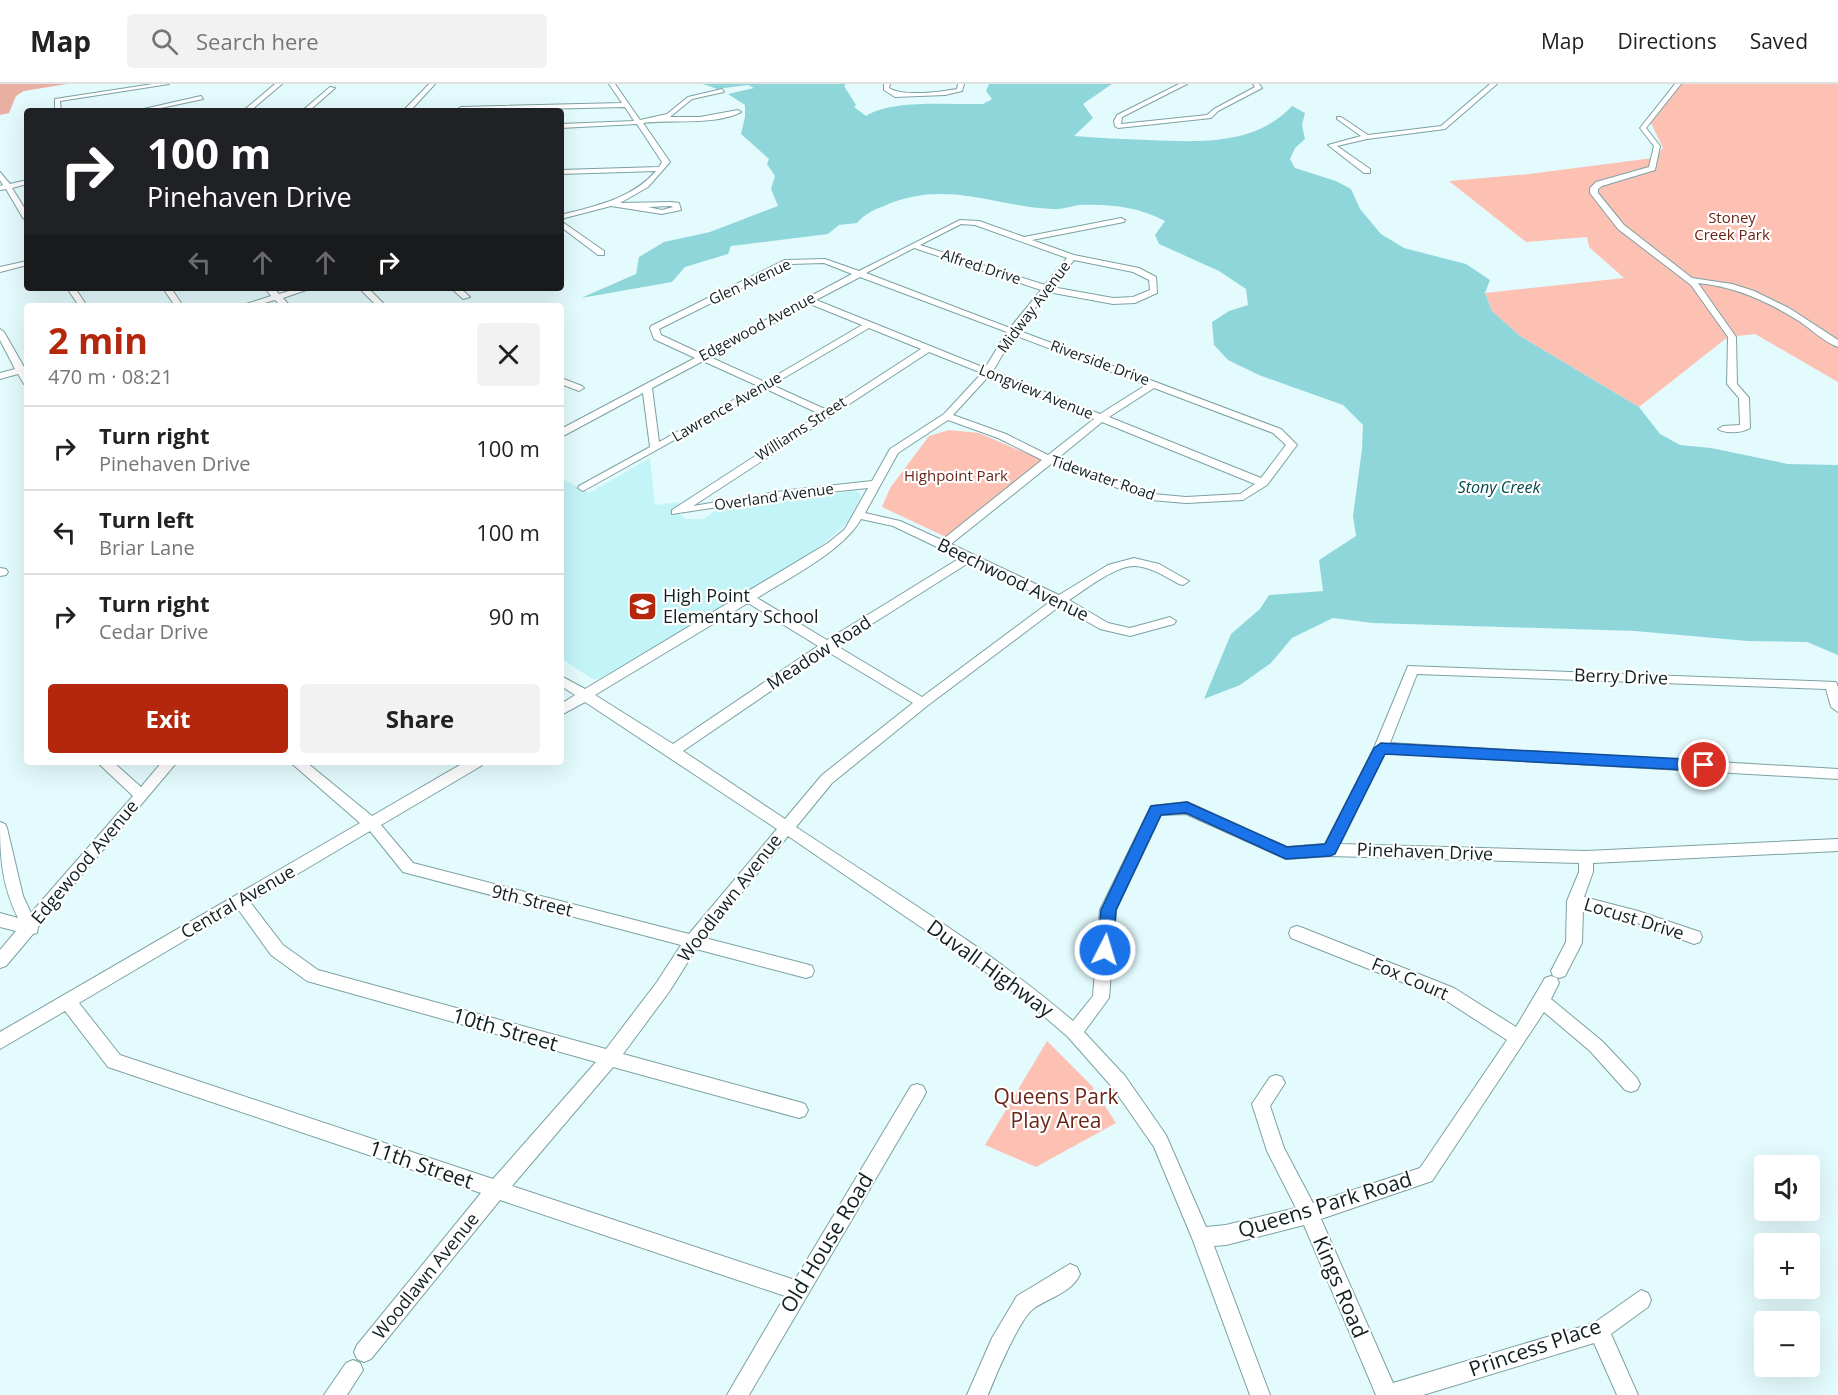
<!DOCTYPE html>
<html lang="en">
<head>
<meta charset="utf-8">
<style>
  body { margin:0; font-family:"Open Sans",sans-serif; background:#f2f2f2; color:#222; height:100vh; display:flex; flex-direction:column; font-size:22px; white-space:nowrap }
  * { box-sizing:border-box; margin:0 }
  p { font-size:20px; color:#767676 }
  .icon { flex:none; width:33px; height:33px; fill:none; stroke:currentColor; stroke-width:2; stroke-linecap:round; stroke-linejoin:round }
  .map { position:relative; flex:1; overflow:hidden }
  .sheet { position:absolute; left:24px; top:219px; width:540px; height:462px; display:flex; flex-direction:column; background:#fff; border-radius:6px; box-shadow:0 6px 24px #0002 }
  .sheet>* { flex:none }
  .hud { position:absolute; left:24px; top:24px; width:540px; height:183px; border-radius:6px; box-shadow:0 6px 24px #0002; background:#202124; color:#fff; overflow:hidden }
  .controls { position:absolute; left:1754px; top:1071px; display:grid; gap:12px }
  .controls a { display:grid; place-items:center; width:66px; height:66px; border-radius:6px; background:#fff; box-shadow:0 6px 24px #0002; font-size:30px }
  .pin { position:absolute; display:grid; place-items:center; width:51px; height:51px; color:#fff; margin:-26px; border:3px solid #fff; border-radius:50%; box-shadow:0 2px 6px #0007 }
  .me { position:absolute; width:66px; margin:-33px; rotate:5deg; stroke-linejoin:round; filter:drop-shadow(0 0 4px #0008) }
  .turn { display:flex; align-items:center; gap:21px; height:126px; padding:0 24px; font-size:27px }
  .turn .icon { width:78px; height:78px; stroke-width:2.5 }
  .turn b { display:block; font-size:42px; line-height:51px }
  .lanes { display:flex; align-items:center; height:57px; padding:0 24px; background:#0003; justify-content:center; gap:30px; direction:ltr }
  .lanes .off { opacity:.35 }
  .round { display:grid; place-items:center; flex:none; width:63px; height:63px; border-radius:6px; background:#f2f2f2 }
  .headline { display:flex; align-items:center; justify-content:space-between; height:102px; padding:0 24px }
  h1 { font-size:36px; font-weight:700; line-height:45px; color:#b4270c }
  .cta { display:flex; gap:12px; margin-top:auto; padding:12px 24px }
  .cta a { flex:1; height:69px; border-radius:6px; background:#b4270c; color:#fff; font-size:24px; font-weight:700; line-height:69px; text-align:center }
  .cta a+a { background:#f2f2f2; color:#222 }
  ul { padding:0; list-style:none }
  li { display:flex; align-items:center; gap:18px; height:84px; padding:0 24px; border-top:2px solid #e0e0e0 }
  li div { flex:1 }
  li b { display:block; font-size:22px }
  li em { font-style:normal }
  header { display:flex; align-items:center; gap:36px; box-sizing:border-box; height:84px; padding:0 30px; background:#fff; border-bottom:2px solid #e0e0e0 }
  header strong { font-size:28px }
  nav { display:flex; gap:33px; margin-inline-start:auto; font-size:21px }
  .search { width:420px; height:54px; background:#f2f2f2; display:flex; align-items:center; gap:15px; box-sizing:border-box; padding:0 21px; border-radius:6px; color:#767676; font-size:22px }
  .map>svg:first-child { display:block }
  .built { fill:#c3f4f8 }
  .green { fill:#fdc1b4 }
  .forest { fill:#eaafa3 }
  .water { fill:#8fd6db }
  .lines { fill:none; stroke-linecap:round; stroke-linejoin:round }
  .minor-casing { stroke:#7ca1a3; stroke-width:2 }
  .minor { fill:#fff; fill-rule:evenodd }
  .route { fill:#1a73e8; stroke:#114b97; stroke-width:1.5 }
  .labels { text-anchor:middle; stroke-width:4.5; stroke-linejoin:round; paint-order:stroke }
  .far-park-label { font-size:15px; fill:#6a2518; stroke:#fff }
  .far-street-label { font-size:15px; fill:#112021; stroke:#fff }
  .far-water-label { font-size:16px; font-style:italic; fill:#02474c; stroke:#fff }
  .street-label { font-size:18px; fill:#112021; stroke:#fff }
  .poi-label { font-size:18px; fill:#112021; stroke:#fff; text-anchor:start }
  .near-street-label { font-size:21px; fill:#112021; stroke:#fff }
  .near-park-label { font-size:21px; fill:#6a2518; stroke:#fff }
</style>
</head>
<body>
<header>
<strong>Map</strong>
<div class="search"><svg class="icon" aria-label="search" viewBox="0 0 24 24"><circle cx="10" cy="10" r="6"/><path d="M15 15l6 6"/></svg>Search here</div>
<nav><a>Map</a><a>Directions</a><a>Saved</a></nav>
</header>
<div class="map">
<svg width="1838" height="1311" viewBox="0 0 1838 1311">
  <rect width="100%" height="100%" fill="#e4fbfd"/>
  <path class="built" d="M 650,374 L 655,421 L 680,418 L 676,428 L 686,435 L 703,435 L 716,426 L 853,407 L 859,408 L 861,413 L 847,439 L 813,469 L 599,595 L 592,595 L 561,574 L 561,394 L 589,409 Z"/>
  <path class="green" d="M 1678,0 L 1838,0 L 1838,298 L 1755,250 L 1737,252 L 1733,249 L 1639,323 L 1520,252 L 1492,227 L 1485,209 L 1624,194 L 1589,163 L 1587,153 L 1526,158 L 1449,97 L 1529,90 L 1653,74 L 1663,64 L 1648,33 Z
    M 949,346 L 979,349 L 1047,378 L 948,454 L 882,423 L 890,404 L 929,352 Z
    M 1047,957 L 1092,1002 L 1116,1039 L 1036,1083 L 985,1061 Z"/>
  <path class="forest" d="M 0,0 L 67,0 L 24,7 L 16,12 L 9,29 L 0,31 Z"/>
  <path class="water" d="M 703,0 L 846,0 L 844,2 L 856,21 L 854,23 L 866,32 C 892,15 950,21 983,20 L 992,15 L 986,7 L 989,0 L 1112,0 L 1083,20 L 1093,34 L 1074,52 C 1098,54 1123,55 1148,56 C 1198,58 1255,62 1292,22 L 1305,29 L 1302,41 L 1305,55 L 1295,64 L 1290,75 L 1295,84 L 1336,97 L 1351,105 L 1360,125 L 1381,150 L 1404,164 L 1466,180 L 1490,196 L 1485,209 L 1492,227 L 1520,252 L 1639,323 L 1660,350 L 1680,361 L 1711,364 L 1788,380 L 1838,381 L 1838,571 L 1807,558 L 1748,557 L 1635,547 L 1373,539 L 1333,534 L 1292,554 L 1271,579 L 1240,601 L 1204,615 L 1231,550 L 1260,525 L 1269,511 L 1323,507 L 1319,476 L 1356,452 L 1353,432 L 1362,365 L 1363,341 L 1343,321 L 1259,291 L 1228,276 L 1214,261 L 1212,238 L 1229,227 L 1248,221 L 1246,205 L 1219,187 L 1159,160 L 1155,151 L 1165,137 C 1139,123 1109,120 1080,121 C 1071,122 1061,126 1052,125 C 991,122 946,95 884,122 C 873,126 865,130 857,139 L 839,141 L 828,150 L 731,162 L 728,170 L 685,183 L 672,198 L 581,214 L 636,190 L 639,173 L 664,158 L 710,148 L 778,122 L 771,105 L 775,92 L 767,80 L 769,75 L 741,50 L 745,33 L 745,21 L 728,10 L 754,4 L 748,1 L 717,5 Z"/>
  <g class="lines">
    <defs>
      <path id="minor" d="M 153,0 L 169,0 L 60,17 L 61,27 L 55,27 L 55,15 Z
        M 275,0 L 282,0 L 250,27 L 243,27 Z
        M 429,0 L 435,0 L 410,27 L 403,27 Z
        M 609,0 L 615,0 L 640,36 L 667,30 L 688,13 L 722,5 L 724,8 L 692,15 L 670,33 L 700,33 L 738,26 L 741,28 C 714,42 673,35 643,39 L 670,78 L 648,103 L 620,119 L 671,118 L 679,119 L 681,126 L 662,130 L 611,122 L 561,135 L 561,131 C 595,122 632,115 656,87 L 561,90 L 561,86 L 659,83 L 662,78 L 637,40 L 561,44 L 561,40 L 634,37 L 625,23 L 461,27 L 458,25 L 461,23 L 622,19 ZM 671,122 L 673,123 L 662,126 L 648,123 Z
        M 884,0 L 890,0 L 889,4 C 903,13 941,8 957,5 L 958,0 L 964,0 L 962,7 L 945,11 L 895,13 L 884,6 Z
        M 1179,0 L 1187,0 L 1122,33 L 1121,40 L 1207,31 L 1214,25 L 1255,3 L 1253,0 L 1259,0 L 1262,4 L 1218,27 L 1211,34 L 1118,44 L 1115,42 L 1114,37 L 1117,31 Z
        M 1490,0 L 1497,0 L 1445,45 L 1367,55 L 1337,62 L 1370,85 L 1370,89 L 1364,89 L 1328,61 L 1361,52 L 1337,35 L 1337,33 L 1341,33 L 1368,51 L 1441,42 Z
        M 1675,0 L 1681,0 L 1646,44 L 1660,62 L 1655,86 L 1602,102 L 1598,105 L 1598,109 L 1624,141 L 1692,194 L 1732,200 L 1754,207 L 1789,224 L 1838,256 L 1838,263 C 1824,258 1811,245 1799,237 C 1767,217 1736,203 1698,199 L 1736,253 L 1737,300 L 1749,314 L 1750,344 C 1743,349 1725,350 1718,345 L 1723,342 L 1740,341 L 1739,314 L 1727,300 L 1728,253 L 1691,201 L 1618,145 L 1590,109 L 1590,104 L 1596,98 L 1649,83 L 1654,62 L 1640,44 Z
        M 330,3 L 335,4 L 309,27 L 302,27 Z
        M 201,12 L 203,15 L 147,27 L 135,27 Z
        M 0,88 L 10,100 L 27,96 L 27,100 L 12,104 L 27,128 L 27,136 L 23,134 L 6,105 L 0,106 L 0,102 L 3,101 L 0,96 Z
        M 1121,134 L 1125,136 L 1124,138 L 1032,156 L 1074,171 L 1139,184 L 1156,193 L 1157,209 L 1135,219 L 1113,220 L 1048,208 L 1017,246 L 1281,345 L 1297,361 L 1267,401 L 1243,416 L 1186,419 L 1151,416 L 1051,380 L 951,460 L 1059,511 L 1108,481 L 1134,474 L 1159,480 L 1189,497 L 1183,501 L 1179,500 C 1166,493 1151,483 1135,482 C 1116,481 1085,506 1069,516 L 1108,539 L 1130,544 L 1170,533 L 1176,537 L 1174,540 L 1130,552 L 1100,545 L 1060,522 L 927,622 L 832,699 L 796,743 C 889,805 988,864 1073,937 L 1093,912 L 1100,826 L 1151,722 L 1187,718 L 1287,763 L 1325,760 L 1374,664 L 1408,582 L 1836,598 L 1838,603 L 1838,628 L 1831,623 L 1826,605 L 1417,590 L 1390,659 L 1838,685 L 1838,695 L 1385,669 L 1340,760 L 1586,767 L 1838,755 L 1838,767 L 1593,779 L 1593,788 L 1584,813 L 1638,827 L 1700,848 L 1702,853 L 1700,858 L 1694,860 L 1637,839 L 1583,825 L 1582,859 L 1565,892 L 1559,894 L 1553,892 L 1551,887 L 1566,858 L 1567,817 L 1579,788 L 1579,779 L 1330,772 L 1286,775 L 1186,730 L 1161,731 L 1116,826 L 1109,914 L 1084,948 L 1125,992 L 1166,1051 L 1206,1143 L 1226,1141 L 1296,1124 L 1267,1067 L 1252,1020 L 1270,993 L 1276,991 L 1282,993 L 1285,999 L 1270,1022 L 1284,1064 L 1313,1119 L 1420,1084 L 1507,956 L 1442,914 L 1291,854 L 1289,849 L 1291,844 L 1297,842 L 1303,844 L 1454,904 L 1516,943 L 1545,894 L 1551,892 L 1557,894 L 1559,899 L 1551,915 L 1602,957 L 1637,994 L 1640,1000 L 1637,1006 L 1631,1008 L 1625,1006 L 1590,967 L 1544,928 L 1432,1097 L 1321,1135 L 1393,1299 L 1594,1239 L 1641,1206 L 1648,1209 L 1651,1216 L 1648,1223 L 1611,1250 L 1638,1311 L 1617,1311 L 1594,1259 L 1423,1311 L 1376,1311 L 1304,1141 L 1226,1161 L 1214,1162 L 1270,1311 L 1250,1311 L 1192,1154 L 1154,1063 L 1113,1004 L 1068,953 L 1031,921 L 969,876 L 788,752 L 705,854 L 806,880 L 812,882 L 814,887 L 812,892 L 806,894 L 696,865 L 669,908 L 623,970 L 799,1018 L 805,1020 L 808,1026 L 805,1032 L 799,1034 L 613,983 L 512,1102 L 795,1196 L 911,1002 L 917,1000 L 923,1002 L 926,1008 L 923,1014 L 749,1311 L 727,1311 L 785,1212 L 500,1116 L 371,1275 L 364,1278 L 357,1275 L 354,1268 L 357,1261 L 481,1109 L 108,983 L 65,927 L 0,965 L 0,948 L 360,739 L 290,678 L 306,678 L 372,732 L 465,678 L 483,678 L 481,682 L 381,741 L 413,779 L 689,850 L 777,745 L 585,618 L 561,631 L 561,620 L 575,611 L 561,602 L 561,592 L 585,605 L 828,459 L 845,445 L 868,404 L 790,412 L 672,430 L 672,426 L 820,330 L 766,305 L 583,407 L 578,404 L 579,402 L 650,363 L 643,309 L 565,351 L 561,352 L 561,345 L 695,274 L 654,255 L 650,244 L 651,242 L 785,176 L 825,175 L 859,187 L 960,136 L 979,137 L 1024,153 ZM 961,140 L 975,141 L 1067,174 L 1045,201 L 920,161 ZM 914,164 L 1041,206 L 1010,244 L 866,189 ZM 1074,176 L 1133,188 L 1149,196 L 1150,206 L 1133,213 L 1113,214 L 1052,203 ZM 824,179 L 852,190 L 702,270 L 661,251 L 659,245 L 790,180 ZM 860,193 L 1007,248 L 985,284 L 816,216 ZM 810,220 L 862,241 L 765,298 L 710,273 ZM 869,244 L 921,265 L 827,326 L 772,301 ZM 1014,251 L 1146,301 L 1100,330 L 993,287 ZM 929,268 L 982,289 L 944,330 L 890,365 L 872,397 L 790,406 L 693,422 ZM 703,277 L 758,302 L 659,358 L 652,304 ZM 989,292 L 1094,335 L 1048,371 L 1006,350 L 953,331 ZM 1154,304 L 1273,349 L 1286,361 L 1261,394 L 1109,333 ZM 948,336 L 998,354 L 1042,376 L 942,456 L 900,437 L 865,429 L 898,369 ZM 1102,338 L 1255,400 L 1240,410 L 1186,413 L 1153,410 L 1057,375 ZM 861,435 L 893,442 L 960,474 L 827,556 L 757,514 C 789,494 843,467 861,435 ZM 970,478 L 1051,517 L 922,613 L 837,562 ZM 748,519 L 818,562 L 673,660 L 595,611 ZM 828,568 L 913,619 L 822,691 L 785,735 L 683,667 ZM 370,747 L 403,788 L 681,861 L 657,898 L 606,965 L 318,886 L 283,861 L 250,818 ZM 238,825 L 271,871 L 307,897 L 596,978 L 493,1095 L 120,971 L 79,919 Z
        M 561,137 L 604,167 L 604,171 L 598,171 L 561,143 Z
        M 27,177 L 27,181 L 0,188 L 0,183 Z
        M 67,204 L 75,204 L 87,222 L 79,222 Z
        M 163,204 L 171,204 L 183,222 L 175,222 Z
        M 265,204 L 274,204 L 279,210 L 299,204 L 312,204 L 283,214 L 290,222 L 281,222 L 275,216 L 254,222 L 240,222 L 271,212 Z
        M 359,204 L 368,204 L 386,222 L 377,222 Z
        M 451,204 L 460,204 L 470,213 L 463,215 Z
        M 0,245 L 4,248 L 24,283 L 27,282 L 27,301 L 24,300 L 18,290 L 0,295 L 0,289 L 15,285 L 0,256 Z
        M 561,294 L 582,302 L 584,304 L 579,307 L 561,300 Z
        M 0,484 L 6,485 L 8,488 L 6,491 L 0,492 Z
        M 97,678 L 113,678 L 141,703 L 162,678 L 177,678 L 38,843 L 37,849 L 33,850 L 6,882 L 0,884 L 0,866 L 16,847 L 0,843 L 0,829 L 18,834 C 2,801 0,775 0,738 L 5,740 L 7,744 L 23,812 L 31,829 L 133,712 Z
        M 1070,1180 L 1077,1183 L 1080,1190 C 1072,1209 1048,1214 1033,1225 C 1019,1236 995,1293 988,1311 L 967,1311 L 992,1254 L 1017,1212 Z
        M 353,1276 L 360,1279 L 363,1286 L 347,1311 L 324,1311 L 346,1279 Z"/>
    </defs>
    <use href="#minor" class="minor-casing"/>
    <use href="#minor" class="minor"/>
  </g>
  <path class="route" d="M 1381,659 L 1704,676 L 1711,681 L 1704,687 L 1385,670 L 1335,770 L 1330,772 L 1286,775 L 1186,729 L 1161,731 L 1116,826 L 1113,866 L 1111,871 L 1105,873 L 1100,871 L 1097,866 L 1101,826 L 1151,722 L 1187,718 L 1287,763 L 1325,760 L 1374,664 Z"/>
  <defs>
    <symbol id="school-square" viewBox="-11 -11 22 22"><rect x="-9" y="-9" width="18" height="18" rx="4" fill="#b4270c" stroke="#fff"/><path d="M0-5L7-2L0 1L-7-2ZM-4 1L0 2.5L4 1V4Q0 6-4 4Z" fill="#fff"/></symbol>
  </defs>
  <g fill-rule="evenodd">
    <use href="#school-square" x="626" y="506" width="33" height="33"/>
  </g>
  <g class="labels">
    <g class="far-park-label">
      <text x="1732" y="139">Stoney<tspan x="1732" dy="17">Creek Park</tspan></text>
      <text x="956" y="397">Highpoint Park</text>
    </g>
    <g class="far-street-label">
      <text transform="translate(981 183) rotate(18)" y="5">Alfred Drive</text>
      <text transform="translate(750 198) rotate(-25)" y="5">Glen Avenue</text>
      <text transform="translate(1034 223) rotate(-53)" y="5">Midway Avenue</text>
      <text transform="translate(757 243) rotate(-28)" y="5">Edgewood Avenue</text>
      <text transform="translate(1100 279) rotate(20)" y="5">Riverside Drive</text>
      <text transform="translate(1036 308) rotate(22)" y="5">Longview Avenue</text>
      <text transform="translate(727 323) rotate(-30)" y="5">Lawrence Avenue</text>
      <text transform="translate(801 345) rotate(-33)" y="5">Williams Street</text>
      <text transform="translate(1103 394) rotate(19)" y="5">Tidewater Road</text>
      <text transform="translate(774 413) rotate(-8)" y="5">Overland Avenue</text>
    </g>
    <g class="far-water-label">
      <text x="1499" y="409">Stony Creek</text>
    </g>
    <g class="street-label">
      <text transform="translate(1013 496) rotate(26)" y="6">Beechwood Avenue</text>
      <text transform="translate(819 569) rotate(-33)" y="6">Meadow Road</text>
      <text transform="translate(1621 593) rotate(2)" y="6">Berry Drive</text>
      <text transform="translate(1425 768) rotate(2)" y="6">Pinehaven Drive</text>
      <text transform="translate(85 778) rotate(-50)" y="6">Edgewood Avenue</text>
      <text transform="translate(730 814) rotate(-52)" y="6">Woodlawn Avenue</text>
      <text transform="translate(532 817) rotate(14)" y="6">9th Street</text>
      <text transform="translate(238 818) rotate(-30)" y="6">Central Avenue</text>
      <text transform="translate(1634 835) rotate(17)" y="6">Locust Drive</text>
      <text transform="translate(1410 895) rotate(23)" y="6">Fox Court</text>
      <text transform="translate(426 1192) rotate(-51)" y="6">Woodlawn Avenue</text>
    </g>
    <g class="poi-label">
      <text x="663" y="518">High Point<tspan x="663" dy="21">Elementary School</tspan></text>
    </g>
    <g class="near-street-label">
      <text transform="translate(990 885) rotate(36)" y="7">Duvall Highway</text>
      <text transform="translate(505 946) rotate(16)" y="7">10th Street</text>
      <text transform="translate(421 1081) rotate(19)" y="7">11th Street</text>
      <text transform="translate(1325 1121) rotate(-17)" y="7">Queens Park Road</text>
      <text transform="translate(827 1159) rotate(-59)" y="7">Old House Road</text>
      <text transform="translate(1340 1203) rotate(67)" y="7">Kings Road</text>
      <text transform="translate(1535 1264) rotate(-19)" y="7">Princess Place</text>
    </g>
    <g class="near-park-label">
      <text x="1056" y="1020">Queens Park<tspan x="1056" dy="24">Play Area</tspan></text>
    </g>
  </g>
</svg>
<div class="controls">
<a><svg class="icon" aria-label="sound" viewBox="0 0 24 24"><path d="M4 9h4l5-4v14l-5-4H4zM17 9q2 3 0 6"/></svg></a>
<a>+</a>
<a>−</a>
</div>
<div class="pin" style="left:1704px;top:681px;background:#d93025"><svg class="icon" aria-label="arrive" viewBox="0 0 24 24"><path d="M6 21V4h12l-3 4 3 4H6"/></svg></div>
<svg class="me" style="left:1105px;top:866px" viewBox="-20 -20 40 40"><circle r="17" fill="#1a73e8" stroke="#fff" stroke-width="3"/><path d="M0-11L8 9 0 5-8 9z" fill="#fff"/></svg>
<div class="hud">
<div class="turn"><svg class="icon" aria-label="right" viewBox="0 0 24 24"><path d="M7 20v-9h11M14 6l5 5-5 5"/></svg><div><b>100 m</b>Pinehaven Drive</div></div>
<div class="lanes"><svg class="icon off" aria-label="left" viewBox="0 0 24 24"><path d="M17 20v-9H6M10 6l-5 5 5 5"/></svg><svg class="icon off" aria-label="ahead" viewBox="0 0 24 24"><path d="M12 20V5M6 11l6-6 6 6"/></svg><svg class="icon off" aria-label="ahead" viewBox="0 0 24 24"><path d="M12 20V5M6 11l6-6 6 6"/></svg><svg class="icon" aria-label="right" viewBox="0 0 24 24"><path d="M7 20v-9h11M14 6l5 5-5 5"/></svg></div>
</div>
<section class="sheet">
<div class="headline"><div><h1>2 min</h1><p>470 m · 08:21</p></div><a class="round"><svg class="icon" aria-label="close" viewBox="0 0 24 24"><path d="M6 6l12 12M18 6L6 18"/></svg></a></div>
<ul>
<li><svg class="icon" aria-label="right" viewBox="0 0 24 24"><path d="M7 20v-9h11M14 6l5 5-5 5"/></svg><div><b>Turn right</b><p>Pinehaven Drive</p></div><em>100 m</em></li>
<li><svg class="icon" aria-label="left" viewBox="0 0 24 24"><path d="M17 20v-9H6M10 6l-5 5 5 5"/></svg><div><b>Turn left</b><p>Briar Lane</p></div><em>100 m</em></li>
<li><svg class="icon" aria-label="right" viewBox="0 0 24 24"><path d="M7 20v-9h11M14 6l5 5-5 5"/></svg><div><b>Turn right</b><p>Cedar Drive</p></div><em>90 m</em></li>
</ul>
<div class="cta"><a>Exit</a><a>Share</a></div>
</section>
</div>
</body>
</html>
